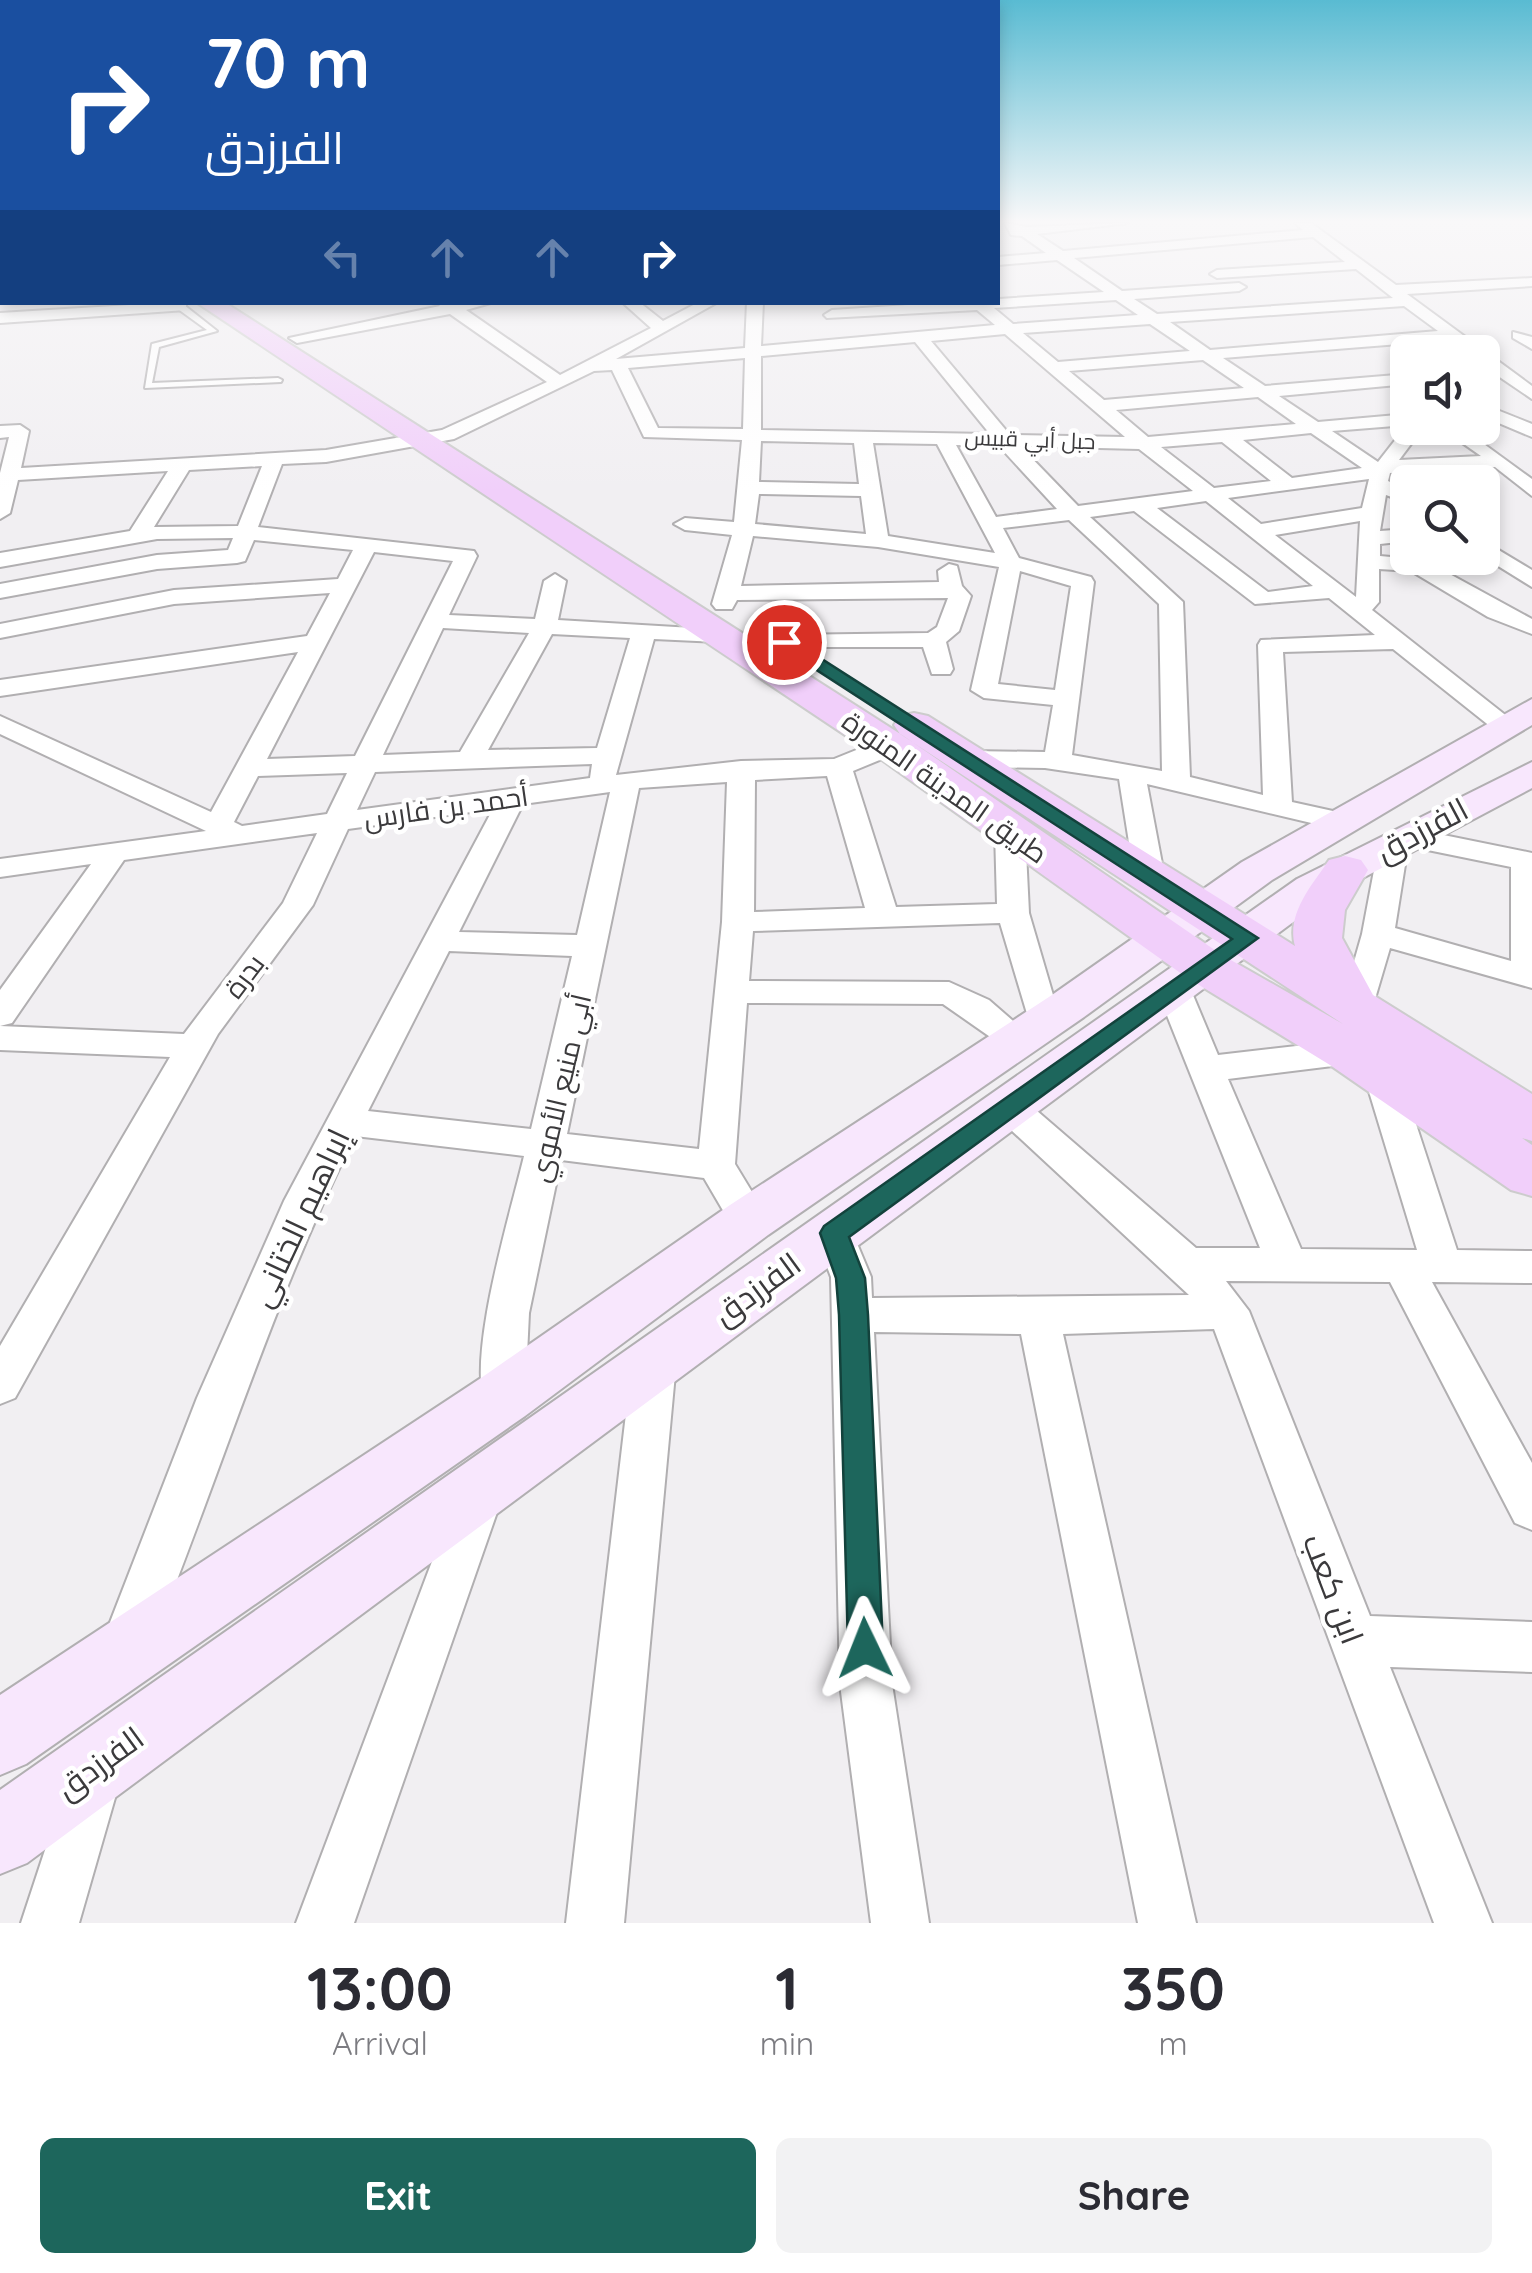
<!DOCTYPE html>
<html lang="en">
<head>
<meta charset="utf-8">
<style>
  body { margin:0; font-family:Quicksand,Cairo,sans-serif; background:#f2f2f3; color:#2b2b33; height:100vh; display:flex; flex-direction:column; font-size:38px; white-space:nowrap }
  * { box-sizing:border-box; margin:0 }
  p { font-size:32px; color:#7c7c81 }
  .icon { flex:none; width:55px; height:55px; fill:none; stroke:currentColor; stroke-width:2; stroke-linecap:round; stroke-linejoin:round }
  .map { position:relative; height:1923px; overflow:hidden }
  .drawer { display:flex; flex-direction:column; background:#fff; flex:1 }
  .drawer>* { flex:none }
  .hud { position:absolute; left:0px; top:0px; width:1000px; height:305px; box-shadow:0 5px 15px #0003; background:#1a4fa0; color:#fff; overflow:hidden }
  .fabs { position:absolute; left:1390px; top:335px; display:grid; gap:20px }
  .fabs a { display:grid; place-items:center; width:110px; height:110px; border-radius:15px; background:#fff; box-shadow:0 5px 15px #0003; font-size:50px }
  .pin { position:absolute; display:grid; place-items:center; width:85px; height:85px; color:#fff; margin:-42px; border:5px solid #fff; border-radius:50%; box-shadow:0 2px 10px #0007 }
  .me { position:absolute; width:110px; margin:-55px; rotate:358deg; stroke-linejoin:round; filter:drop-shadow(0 0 8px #0008) }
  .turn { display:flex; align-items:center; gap:35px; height:210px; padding:0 40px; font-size:45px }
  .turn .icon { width:130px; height:130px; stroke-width:2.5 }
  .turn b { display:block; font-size:70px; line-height:85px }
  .lanes { display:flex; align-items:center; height:95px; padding:0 40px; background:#0003; justify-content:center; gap:50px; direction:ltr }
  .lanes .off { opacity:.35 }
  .eta { display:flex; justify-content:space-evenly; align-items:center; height:170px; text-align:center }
  .eta b { font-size:60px; font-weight:700; line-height:70px }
  .action { display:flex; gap:20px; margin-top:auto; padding:20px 40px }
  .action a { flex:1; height:115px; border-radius:15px; background:#1d665c; color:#fff; font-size:40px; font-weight:700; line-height:115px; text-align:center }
  .action a+a { background:#f2f2f3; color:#2b2b33 }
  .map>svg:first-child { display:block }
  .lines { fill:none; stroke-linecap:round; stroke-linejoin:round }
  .lane-casing { stroke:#b1afb1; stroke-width:4 }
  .street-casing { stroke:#b1afb1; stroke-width:4 }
  .secondary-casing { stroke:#b1afb1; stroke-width:4 }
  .primary-casing { stroke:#ccc; stroke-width:4 }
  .lane { fill:#fff; fill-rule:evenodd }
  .street { fill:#fff; fill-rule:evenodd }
  .secondary { fill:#f8e7fd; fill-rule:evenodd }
  .primary { fill:#f1cffa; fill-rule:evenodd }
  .route { fill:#1d665c; stroke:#13423c; stroke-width:2.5 }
  .labels { text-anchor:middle; stroke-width:9; stroke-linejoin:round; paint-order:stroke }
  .far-street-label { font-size:22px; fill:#3b3a3c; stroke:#fff }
  .street-label { font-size:28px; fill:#3b3a3c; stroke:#fff }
  .near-street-label { font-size:32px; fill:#3b3a3c; stroke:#fff }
</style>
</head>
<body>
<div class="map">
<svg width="1532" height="1923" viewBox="0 0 1532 1923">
  <rect width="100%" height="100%" fill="#f1eff2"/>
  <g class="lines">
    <defs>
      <path id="lane" d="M 178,305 L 184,305 L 217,331 L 159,347 L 152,383 L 278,378 L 282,380 L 281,382 L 145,388 L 152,344 L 207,330 L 178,309 Z"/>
      <path id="street" d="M 0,223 L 2,223 L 2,230 L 0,230 Z
        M 1005,223 L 1027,227 L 1128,223 L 1037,234 L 1063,251 L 1303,230 L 1295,223 L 1311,223 L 1396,285 L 1532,278 L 1532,286 L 1407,294 L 1532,386 L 1532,399 L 1482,365 L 1482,352 L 1466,352 L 1450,340 L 1223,358 L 1265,386 L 1408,374 L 1408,384 L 1279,396 L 1318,422 L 1408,414 L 1408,428 L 1423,428 L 1399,460 L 1481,456 L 1441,428 L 1462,428 L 1532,479 L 1532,496 L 1495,467 L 1390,473 L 1388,481 L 1408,490 L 1408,503 L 1386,495 L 1380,531 L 1408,529 L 1408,541 L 1380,544 L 1380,556 L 1424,560 L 1532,619 L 1532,634 L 1488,617 L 1411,571 L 1379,569 L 1379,602 L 1372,610 L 1518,725 L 1514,731 L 1496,731 L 1393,649 L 1283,652 L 1292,802 L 1351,815 L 1355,821 L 1341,830 L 1147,784 L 1164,874 L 1149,883 L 1134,874 L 1119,779 L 1045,768 L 969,767 L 955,759 L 969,751 L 1045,752 L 1053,705 L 984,698 L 971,690 L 999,567 L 878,547 L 753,536 L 741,586 L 939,582 L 938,571 L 949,564 L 957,566 L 962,586 L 971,596 L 959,631 L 946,642 L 953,669 L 950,674 L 932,674 L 923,647 L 775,647 L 772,642 L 784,635 L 928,633 L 937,627 L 948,598 L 737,600 L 732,609 L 716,609 L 712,604 L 732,535 L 685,530 L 674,524 L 685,518 L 734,522 L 742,440 L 644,437 L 612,370 L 594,371 L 454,439 L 326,462 L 282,464 L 258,527 L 474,551 L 477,556 L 449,615 L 535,619 L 544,581 L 555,574 L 566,581 L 558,620 L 726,630 L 730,635 L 726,640 L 718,642 L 654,639 L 616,775 L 741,761 L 834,759 L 881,740 L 899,740 L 903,746 L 899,752 L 853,771 L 896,907 L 997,904 L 995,831 L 1010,822 L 1020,825 L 1025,831 L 1029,913 L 1060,1019 L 1055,1027 L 1031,1027 L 1000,923 L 753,931 L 749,981 L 949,982 L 989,1000 L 1035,1040 L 1030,1048 L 1006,1048 L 943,1004 L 747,1003 L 735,1164 L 769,1220 L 763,1231 L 749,1235 L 735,1231 L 704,1178 L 561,1160 L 529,1313 L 525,1397 L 519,1410 L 503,1416 L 487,1410 C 464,1362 511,1212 524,1156 L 355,1136 C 270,1305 217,1486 145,1661 L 127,1668 L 109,1661 L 102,1643 L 197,1398 L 284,1201 L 493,809 L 348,829 L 313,905 L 218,1034 L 15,1398 L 0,1404 L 0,1346 L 170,1057 L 0,1050 L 0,990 L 91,864 L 0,877 L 0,859 L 206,831 L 0,734 L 0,716 L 211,812 L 298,652 L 0,696 L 0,680 L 307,636 L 330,593 L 174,604 L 0,638 L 0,624 L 174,590 L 338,579 L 353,550 L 254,540 L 245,561 L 237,563 L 157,569 L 0,598 L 0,584 L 157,555 L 228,550 L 233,538 L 157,539 L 0,567 L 0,553 L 130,531 L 168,471 L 18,480 L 10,513 L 0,519 L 0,473 L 9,437 L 0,438 L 0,426 L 20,425 L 29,431 L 21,468 L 326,450 L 442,430 L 547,382 L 450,314 L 297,343 L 289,338 L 440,306 L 437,302 L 494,302 L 466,310 L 560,375 L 651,328 L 622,302 L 639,302 L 663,321 L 699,302 L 718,302 L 616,359 L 745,348 L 747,302 L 763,302 L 761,346 L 995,325 L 977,310 L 827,318 L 824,315 L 832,310 L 1104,292 L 1057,260 L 998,265 L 998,257 L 1046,253 L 1022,236 L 1011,235 ZM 1313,237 L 1345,262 L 1217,270 L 1210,274 L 1217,278 L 1356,269 L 1393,298 L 1157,314 L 1134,299 L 1239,291 L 1246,287 L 1239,283 L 1122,291 L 1074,258 ZM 1116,300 L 1138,315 L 1013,324 L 994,308 ZM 1404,306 L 1438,331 L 1210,350 L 1170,322 ZM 1150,324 L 1190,351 L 1058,362 L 1023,333 ZM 1005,334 L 1125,437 L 1010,435 L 931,341 ZM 915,342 L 990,434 L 761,430 L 761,356 ZM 745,358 L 743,429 L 658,428 L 628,368 ZM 1203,360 L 1244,388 L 1104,400 L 1069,371 ZM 1258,397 L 1296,424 L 1148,437 L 1116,410 ZM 1407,425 L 1378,462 L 1332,431 ZM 1311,433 L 1362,468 L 1292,478 L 1243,440 ZM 761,441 L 854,443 L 859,484 L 759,482 ZM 1222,442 L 1271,481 L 1214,488 L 1161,447 ZM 873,443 L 937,444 L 995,553 L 888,536 ZM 956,445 L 999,446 L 1057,509 L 996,517 ZM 1020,446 L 1139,449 L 1193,491 L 1078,506 ZM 262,466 L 238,526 L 154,527 L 189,470 ZM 1369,479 L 1362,508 L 1261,524 L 1228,498 ZM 759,494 L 861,496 L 866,534 L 755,524 ZM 1206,501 L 1313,586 L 1268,592 L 1157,508 ZM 1134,511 L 1255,604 L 1329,598 L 1375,635 L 1261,640 L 1258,645 L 1263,795 L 1190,777 L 1183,602 L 1090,517 ZM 1069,520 L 1159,604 L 1162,771 L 1072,755 L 1094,582 L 1091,577 L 1019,558 L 1003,528 ZM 1360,521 L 1356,597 L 1275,535 ZM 374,552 L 453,561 L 355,756 L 267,759 ZM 1020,571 L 1071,586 L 1055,690 L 998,684 ZM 443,628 L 529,633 L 460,752 L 383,755 ZM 552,634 L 630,638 L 597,748 L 488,750 ZM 592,764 L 590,778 L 357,810 L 375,772 ZM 347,773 L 327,814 L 242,826 L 234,822 L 258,776 ZM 827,776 L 865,908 L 754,912 L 755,780 ZM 727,782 L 722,922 L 699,1149 L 567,1134 L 639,788 ZM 610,792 L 577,935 L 459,932 L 523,804 ZM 317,833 L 283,903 L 184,1034 L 0,1026 L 12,1023 L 124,860 ZM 449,951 L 572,956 L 531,1129 L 368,1111 Z
        M 0,249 L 2,249 L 2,257 L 0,257 Z
        M 179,302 L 186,304 L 186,310 L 0,323 L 0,313 Z
        M 1513,332 L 1532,337 L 1532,349 L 1513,338 Z
        M 1482,404 L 1532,424 L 1532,437 L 1482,416 Z
        M 1482,540 L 1532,570 L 1532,587 L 1482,556 Z
        M 1409,828 L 1532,853 L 1532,988 L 1390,948 L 1369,1019 L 1345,1019 L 1340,1011 L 1362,934 L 1379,844 ZM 1408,846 L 1511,867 L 1511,961 L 1395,928 Z
        M 1173,977 L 1185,980 L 1190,988 L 1218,1055 L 1349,1040 L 1361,1043 L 1366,1052 L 1361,1061 L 1349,1064 L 1228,1079 L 1301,1249 L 1417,1250 L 1364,1075 L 1369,1066 L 1382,1063 L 1395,1066 L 1400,1075 L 1457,1250 L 1532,1251 L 1532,1283 L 1432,1282 L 1532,1463 L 1532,1530 L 1515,1523 L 1390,1282 L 1226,1281 L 1249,1311 L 1370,1616 L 1532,1622 L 1532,1672 L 1390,1667 L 1492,1923 L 1434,1923 L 1214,1329 L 1063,1334 L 1196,1923 L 1138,1923 L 1021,1334 L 874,1332 L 892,1684 L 929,1923 L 871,1923 L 840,1684 L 831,1277 L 814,1233 L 820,1222 L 834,1217 L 848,1222 L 871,1277 L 872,1298 L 1189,1295 L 996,1116 L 991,1107 L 996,1098 L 1009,1094 L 1022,1098 L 1196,1248 L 1260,1248 L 1156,988 L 1161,980 Z
        M 654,1345 L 669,1350 L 676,1363 L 624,1923 L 566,1923 L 632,1363 L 639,1350 Z
        M 480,1474 L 496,1480 L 503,1495 L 354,1923 L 296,1923 L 457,1495 L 464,1480 Z
        M 92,1757 L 111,1765 L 119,1784 L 79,1923 L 21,1923 L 73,1765 Z"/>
      <path id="secondary" d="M 1532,699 L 1532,725 L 1272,880 L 1084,1017 L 768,1235 L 525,1416 L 26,1764 L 0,1775 L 0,1695 L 481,1378 L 730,1205 L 1052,995 L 1242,862 Z
        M 1532,762 L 1532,788 L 1327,897 L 27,1863 L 0,1874 L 0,1790 L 1297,879 Z"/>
      <path id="primary" d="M 196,302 L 224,302 L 905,737 L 1222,955 L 1343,1024 L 900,734 L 894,725 L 900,716 L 914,713 L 928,716 L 1295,946 C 1286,914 1312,885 1329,860 L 1345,856 L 1361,860 L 1368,870 L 1345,910 L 1342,938 L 1373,995 L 1532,1094 L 1532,1141 L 1522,1138 L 1532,1145 L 1532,1196 L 1511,1190 L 1330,1065 L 1186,977 L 875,755 Z"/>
    </defs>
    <use href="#lane" class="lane-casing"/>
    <use href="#street" class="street-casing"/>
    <use href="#secondary" class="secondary-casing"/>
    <use href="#primary" class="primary-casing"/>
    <use href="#lane" class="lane"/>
    <use href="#street" class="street"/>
    <use href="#secondary" class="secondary"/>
    <use href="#primary" class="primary"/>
  </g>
  <linearGradient id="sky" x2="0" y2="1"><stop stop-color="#59bbd2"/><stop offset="0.45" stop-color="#f9f8f9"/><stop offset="1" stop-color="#f9f8f9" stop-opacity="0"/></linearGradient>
  <rect width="1532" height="492" fill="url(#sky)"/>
  <path class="route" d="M 778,638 L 789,638 L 1258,938 L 849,1237 L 865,1278 L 868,1315 L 883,1648 L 878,1660 L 865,1665 L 853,1660 L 848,1648 L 839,1315 L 836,1278 L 820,1233 L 824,1226 L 1232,939 L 778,645 Z"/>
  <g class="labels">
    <g class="far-street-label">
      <text transform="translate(1030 439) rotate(2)" y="8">جبل أبي قبيس</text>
    </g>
    <g class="street-label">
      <text transform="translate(945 787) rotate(35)" y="10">طريق المدينة المنورة</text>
      <text transform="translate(446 807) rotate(-8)" y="10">أحمد بن فارس</text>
      <text transform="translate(244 976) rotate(-53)" y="10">بدرة</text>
      <text transform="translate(560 1088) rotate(-77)" y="10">أبي منيع الأموي</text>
    </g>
    <g class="near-street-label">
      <text transform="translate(1422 830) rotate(-28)" y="11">الفرزدق</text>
      <text transform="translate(300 1218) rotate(-65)" y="11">إبراهيم الختاني</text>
      <text transform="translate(757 1289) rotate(-36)" y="11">الفرزدق</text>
      <text transform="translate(1333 1589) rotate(69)" y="11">ابن كعب</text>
      <text transform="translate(100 1763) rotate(-36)" y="11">الفرزدق</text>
    </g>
  </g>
</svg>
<div class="fabs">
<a><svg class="icon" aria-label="sound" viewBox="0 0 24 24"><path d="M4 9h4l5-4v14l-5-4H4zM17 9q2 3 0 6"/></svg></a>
<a><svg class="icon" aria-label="search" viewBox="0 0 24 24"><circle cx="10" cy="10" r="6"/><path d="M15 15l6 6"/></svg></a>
</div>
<div class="pin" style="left:784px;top:642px;background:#d93025"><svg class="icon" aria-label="arrive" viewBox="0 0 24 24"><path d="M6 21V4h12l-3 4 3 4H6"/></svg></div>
<svg class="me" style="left:865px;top:1648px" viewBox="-20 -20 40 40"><path d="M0-17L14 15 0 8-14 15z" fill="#1d665c" stroke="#fff" stroke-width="4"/></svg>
<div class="hud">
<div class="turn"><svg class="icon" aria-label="right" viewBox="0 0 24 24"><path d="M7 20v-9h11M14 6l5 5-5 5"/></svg><div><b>70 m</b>الفرزدق</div></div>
<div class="lanes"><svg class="icon off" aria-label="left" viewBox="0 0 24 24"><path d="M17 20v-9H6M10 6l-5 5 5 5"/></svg><svg class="icon off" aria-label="ahead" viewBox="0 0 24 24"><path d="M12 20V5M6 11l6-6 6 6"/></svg><svg class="icon off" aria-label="ahead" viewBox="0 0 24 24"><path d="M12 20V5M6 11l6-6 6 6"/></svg><svg class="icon" aria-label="right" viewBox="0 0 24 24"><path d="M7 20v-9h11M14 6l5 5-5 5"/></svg></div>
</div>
</div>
<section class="drawer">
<div class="eta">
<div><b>13:00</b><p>Arrival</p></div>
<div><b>1</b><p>min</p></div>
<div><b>350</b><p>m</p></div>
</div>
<div class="action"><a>Exit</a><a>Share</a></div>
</section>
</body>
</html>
